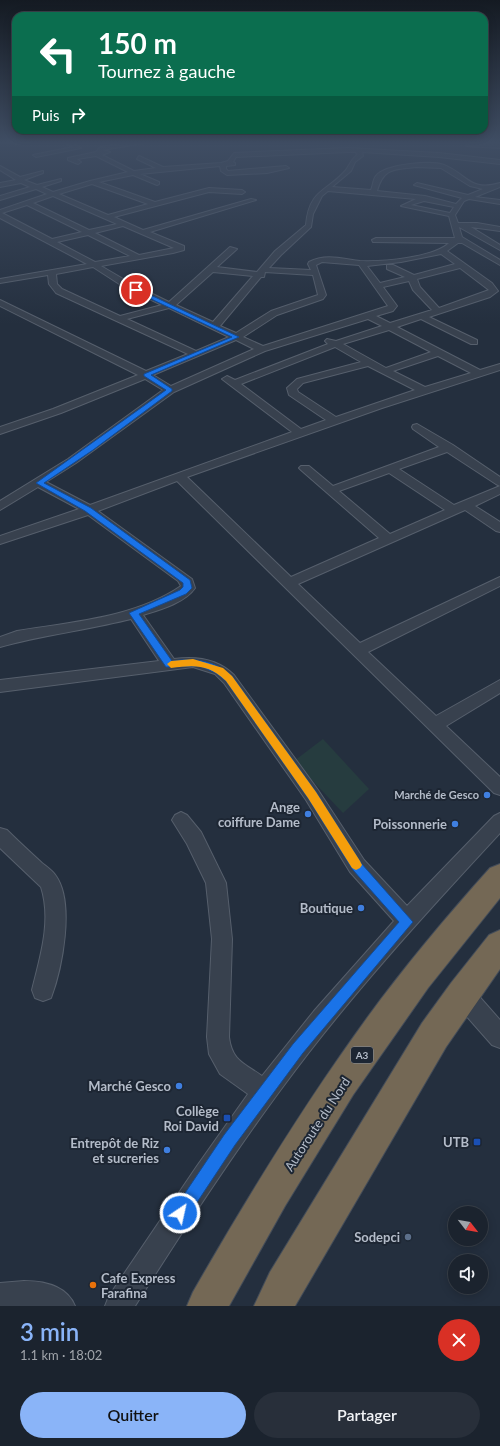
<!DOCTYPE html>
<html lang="fr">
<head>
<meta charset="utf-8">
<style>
  body { margin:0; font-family:Lato,sans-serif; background:#282f3a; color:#f1f3f6; height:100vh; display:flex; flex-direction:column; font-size:15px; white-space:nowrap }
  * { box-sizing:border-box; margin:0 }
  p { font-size:13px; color:#a0a4aa }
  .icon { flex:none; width:22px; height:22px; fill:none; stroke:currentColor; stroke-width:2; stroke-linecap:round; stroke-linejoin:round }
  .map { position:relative; height:1306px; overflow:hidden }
  .details { display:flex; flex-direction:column; background:#1b232e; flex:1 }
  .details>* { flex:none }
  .guide { position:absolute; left:12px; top:12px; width:476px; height:122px; border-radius:12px; box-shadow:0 2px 10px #0003,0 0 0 1px #39404a; background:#0b6e4f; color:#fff; overflow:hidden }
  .needle { width:26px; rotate:121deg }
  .tools { position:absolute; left:448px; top:1206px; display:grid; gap:8px }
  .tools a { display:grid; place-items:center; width:40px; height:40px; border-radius:50%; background:#1b232e; box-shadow:0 2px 10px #0003,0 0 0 1px #39404a; font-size:20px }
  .pin { position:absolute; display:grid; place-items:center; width:34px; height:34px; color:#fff; margin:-17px; border:2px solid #fff; border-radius:50%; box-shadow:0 1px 4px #0007 }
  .me { position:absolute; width:44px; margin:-22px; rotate:34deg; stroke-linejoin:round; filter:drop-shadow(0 0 3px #0008) }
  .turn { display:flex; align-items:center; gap:14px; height:84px; padding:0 20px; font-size:18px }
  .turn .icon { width:52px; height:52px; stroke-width:2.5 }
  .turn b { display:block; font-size:28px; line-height:34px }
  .then { display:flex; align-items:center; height:38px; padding:0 20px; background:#0003; gap:8px; font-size:15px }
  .round { display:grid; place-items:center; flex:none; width:42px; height:42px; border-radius:21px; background:#282f3a }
  .overview { display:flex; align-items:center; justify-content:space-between; height:68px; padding:0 20px }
  h1 { font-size:24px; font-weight:600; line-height:30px; color:#8ab4f8 }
  .button { display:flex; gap:8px; margin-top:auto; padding:8px 20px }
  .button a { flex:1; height:46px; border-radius:24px; background:#8ab4f8; color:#111; font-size:16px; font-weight:600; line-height:46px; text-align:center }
  .button a+a { background:#282f3a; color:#f1f3f6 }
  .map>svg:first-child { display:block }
  .green { fill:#263c3f }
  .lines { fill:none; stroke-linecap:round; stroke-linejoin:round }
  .minor-casing { stroke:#565f6c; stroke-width:2 }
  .highway-casing { stroke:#434c59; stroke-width:2 }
  .minor { fill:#38414e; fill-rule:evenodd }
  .highway { fill:#746855; fill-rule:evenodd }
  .route { fill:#1a73e8; stroke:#114b97 }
  .slow { fill:#f59e0b }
  .shop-dot { fill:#3f7fe0; stroke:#1d2633; stroke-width:1.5 }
  .transit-dot { fill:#1a4fb4; stroke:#1d2633; stroke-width:1.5 }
  .service-dot { fill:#5c6f8a; stroke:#1d2633; stroke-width:1.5 }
  .food-dot { fill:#e8710a; stroke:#1d2633; stroke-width:1.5 }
  .labels { text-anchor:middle; stroke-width:4; stroke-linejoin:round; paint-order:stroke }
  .shield { fill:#1d2633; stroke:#878f9c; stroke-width:1 }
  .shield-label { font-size:10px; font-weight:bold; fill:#b4bcc9 }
  .poi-label { font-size:11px; font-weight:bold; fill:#b4bcc9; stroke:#1d2633; text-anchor:end }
  .near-poi-label { font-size:13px; font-weight:bold; fill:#b4bcc9; stroke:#1d2633; text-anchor:end }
  .near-street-label { font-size:13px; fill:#b4bcc9; stroke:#1d2633 }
</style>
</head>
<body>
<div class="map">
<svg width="500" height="1306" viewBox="0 0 500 1306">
  <rect width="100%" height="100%" fill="#242f3e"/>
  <path class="green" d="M 323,739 L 369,789 L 343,813 L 294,761 Z"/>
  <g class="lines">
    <defs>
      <path id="minor" d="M 14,141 L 24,141 L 16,144 Z
        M 65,141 L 69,141 L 81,148 L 36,157 L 33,155 L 73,147 L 65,143 Z
        M 141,141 L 155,141 L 103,150 L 110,152 L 102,155 L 134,171 L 156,168 L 137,159 L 139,156 L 163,167 L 221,163 L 228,161 L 234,153 L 348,148 L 439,153 L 500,160 L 500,164 L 439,157 L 362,152 L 363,156 L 355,162 L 351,171 L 332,187 L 371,190 C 373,186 373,179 376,176 C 384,164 432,160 444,165 C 468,175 470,192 500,183 L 500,187 L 475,197 L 500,200 L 500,204 L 469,199 L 464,201 L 455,215 L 458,223 L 477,223 L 500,227 L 500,231 L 471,227 L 500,245 L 500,250 L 459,227 L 462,237 L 500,260 L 500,265 L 462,243 L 458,243 L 447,251 L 492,283 L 498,291 L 490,297 L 429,317 L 477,340 L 477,344 L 471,344 L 421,319 L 397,327 L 480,370 L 500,364 L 500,370 L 382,408 L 187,477 L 291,577 L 379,538 L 301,470 L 299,468 L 301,466 L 309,466 L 333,486 L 439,447 L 413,429 L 412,427 L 413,425 L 417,424 L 453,445 L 500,477 L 500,486 L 496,484 L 447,452 L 399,469 L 454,505 L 500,486 L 500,494 L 475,506 L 500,522 L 500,532 L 496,531 L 465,510 L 298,584 L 360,643 L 500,577 L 500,586 L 368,652 L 436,716 L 500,680 L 500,693 L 446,726 L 500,777 L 500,795 L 494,793 L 177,481 L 98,511 L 192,579 L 195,588 C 185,603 159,610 143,615 L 174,659 C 196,656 218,659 234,675 L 318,790 L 364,860 L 407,906 L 494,816 L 500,813 L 500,833 C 424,915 348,998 282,1088 C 230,1158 182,1232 135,1306 L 105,1306 L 109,1296 L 197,1166 L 248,1094 L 220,1074 L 209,1054 L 207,1037 L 212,939 L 206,883 L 187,844 L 172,820 L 175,815 L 181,812 L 187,815 L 201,832 L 226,883 L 232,939 L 229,1037 C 232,1061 244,1063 262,1076 L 314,1011 L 394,921 L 350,872 L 306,800 L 224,683 L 215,674 L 193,667 L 0,692 L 0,680 L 159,661 L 131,619 C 87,630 43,635 0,647 L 0,637 L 17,631 C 71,622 134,618 181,586 L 178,581 L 88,515 L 0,544 L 0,536 L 79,509 L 38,487 L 0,510 L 0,501 L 68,459 L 163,390 L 145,379 L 61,413 L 0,434 L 0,427 L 53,409 L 138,375 L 0,306 L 0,300 L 146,371 L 188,354 L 56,293 L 49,284 L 48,275 L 0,283 L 0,279 L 87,264 L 0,218 L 0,210 L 47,194 L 36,189 L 0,200 L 0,196 L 30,187 L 21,183 L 0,187 L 0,183 L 16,180 L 0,170 L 0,166 L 20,177 L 43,171 L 43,173 L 24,180 L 37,185 L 61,179 L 61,181 L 42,187 L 53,192 L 90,181 L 128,172 L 96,156 L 77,159 L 81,162 L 78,164 L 68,160 L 68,158 L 96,152 L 100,147 ZM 348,152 L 356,152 L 357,155 C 351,160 350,164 346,170 C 327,192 309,189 306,225 L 275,251 L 257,272 L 217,267 L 237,249 L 230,247 L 169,302 L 130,283 L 101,266 L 173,253 L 184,250 L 184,246 L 150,232 L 256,200 L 251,199 L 143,230 L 114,217 L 209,192 L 242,194 L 245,192 L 242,190 L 209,188 L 155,202 L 99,182 L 133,175 L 157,185 L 159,184 L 159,182 L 140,174 L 220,166 L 221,171 L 227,175 L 267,173 L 289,168 L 286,166 L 228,171 L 226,169 L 226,166 L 235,165 L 235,163 L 233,162 L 236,157 ZM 416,167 L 441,168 L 470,186 L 483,189 L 468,195 L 417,183 L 414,185 L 462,198 L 456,204 L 425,196 L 377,191 C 384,167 394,170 416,167 ZM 92,184 L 148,204 L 108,215 L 59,194 ZM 328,191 L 416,199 L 401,206 L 449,216 L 455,238 L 376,238 L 372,240 L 373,242 L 449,243 C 433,258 382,262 360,261 C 343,259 326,253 309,262 L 308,264 L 311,270 L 269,268 L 281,255 L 311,227 L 313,214 L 322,196 ZM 53,196 L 117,224 L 89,230 L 33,203 ZM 424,201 L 454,207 L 450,213 L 411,205 ZM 27,205 L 82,232 L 52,239 L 2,213 ZM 123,226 L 174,248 L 139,255 L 95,233 ZM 88,235 L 130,256 L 95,262 L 57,242 ZM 441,254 L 455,264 L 414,275 L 393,265 L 387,265 L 387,269 L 405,277 L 380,283 L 367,266 L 401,262 ZM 322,262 L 359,265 L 388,306 L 263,346 L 243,337 L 277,315 L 323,299 L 326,295 L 316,265 ZM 93,267 L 124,287 L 162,305 L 120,316 L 62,289 L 57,284 L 56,274 ZM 460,268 L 489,290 L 439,308 L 420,287 L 417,279 ZM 213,272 L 253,276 L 213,322 L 176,305 ZM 265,272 L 313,275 L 318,295 L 271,311 L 236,333 L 220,326 L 261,277 L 264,277 ZM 409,281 L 413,290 L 432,310 L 390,323 L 376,316 L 393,311 L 397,306 L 383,287 ZM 169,308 L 229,337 L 196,351 L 127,319 ZM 368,319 L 382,326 L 336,341 L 327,339 L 325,341 L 328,344 L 235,380 L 227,376 L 222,379 L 292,432 L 90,505 L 46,482 L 76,463 L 174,392 L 265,351 ZM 389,330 L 431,352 L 386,368 L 343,344 ZM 236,340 L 254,349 L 171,386 L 153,375 ZM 335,347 L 361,362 L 297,379 L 287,388 L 289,395 L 326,420 L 301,429 L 241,384 ZM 438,356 L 471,373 L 425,387 L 393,371 ZM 368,366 L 415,390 L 336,417 L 298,392 L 297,389 L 303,383 ZM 389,473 L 445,510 L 390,534 L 339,491 Z
        M 468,143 L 500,144 L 500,148 L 466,146 Z
        M 0,828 L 7,830 C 18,841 30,852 42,863 C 47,867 53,871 56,876 C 75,903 62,969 51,998 L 43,1001 L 35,998 L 32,990 C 40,957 52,921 41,887 L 0,848 Z
        M 462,983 L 470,986 L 500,1020 L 500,1048 L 492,1045 L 454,1002 L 451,994 L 454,986 Z
        M 24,1281 C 44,1281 67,1286 75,1306 L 0,1306 L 0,1283 Z"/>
      <path id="highway" d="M 500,864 L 500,898 L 428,988 L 353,1095 L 285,1206 L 229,1306 L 187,1306 L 193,1292 C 247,1198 303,1106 367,1018 C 405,966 447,916 490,868 Z
        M 500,930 L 500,969 L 446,1047 L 295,1306 L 254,1306 L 270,1272 L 422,1023 L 451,983 L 489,935 Z"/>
    </defs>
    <use href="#minor" class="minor-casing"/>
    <use href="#highway" class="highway-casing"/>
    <use href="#minor" class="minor"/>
    <use href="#highway" class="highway"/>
  </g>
  <linearGradient id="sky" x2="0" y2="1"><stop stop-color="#141a22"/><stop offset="0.44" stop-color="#3f4d63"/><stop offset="1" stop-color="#3f4d63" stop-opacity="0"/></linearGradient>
  <rect width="500" height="324" fill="url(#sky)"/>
  <path class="route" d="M 134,289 L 138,289 L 239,337 L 151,375 L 172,389 L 172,391 L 93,450 L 44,483 L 91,508 L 190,580 L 192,588 L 186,594 L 139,614 L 172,661 C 195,658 214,660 232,676 L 316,792 L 361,863 L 413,922 L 303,1053 L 235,1145 L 186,1219 L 180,1221 L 175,1219 L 173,1213 L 175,1208 L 224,1135 L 293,1044 L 399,922 L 353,870 L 308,798 L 226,681 L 216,673 L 200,666 L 166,667 L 129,613 L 180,590 L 183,587 L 183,583 L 85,511 L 36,483 L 166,390 L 144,376 L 144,374 L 232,337 L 134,291 Z"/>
  <path class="slow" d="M 193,659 L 223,668 L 232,676 L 316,792 L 360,861 L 362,865 L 360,868 L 356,870 L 352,868 L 308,798 L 226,681 C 208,664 195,665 171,668 L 167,664 L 171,661 Z"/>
  <g class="shop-dot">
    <circle cx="487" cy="795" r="4"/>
    <circle cx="308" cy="814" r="4"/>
    <circle cx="455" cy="824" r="4"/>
    <circle cx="361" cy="908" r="4"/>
    <circle cx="179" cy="1086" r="4"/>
    <circle cx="167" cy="1150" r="4"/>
  </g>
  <g class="transit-dot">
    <rect x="223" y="1114" width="8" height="8" rx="2"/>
    <rect x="473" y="1138" width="8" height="8" rx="2"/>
  </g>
  <circle class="service-dot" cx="408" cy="1237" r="4"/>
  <circle class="food-dot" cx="93" cy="1285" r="4"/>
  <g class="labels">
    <rect class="shield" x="351" y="1047" width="22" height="16" rx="3"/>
    <g class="shield-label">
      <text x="362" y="1059">A3</text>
    </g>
    <g class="poi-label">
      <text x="479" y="799">Marché de Gesco</text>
    </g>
    <g class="near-poi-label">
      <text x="300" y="812">Ange<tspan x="300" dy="15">coiffure Dame</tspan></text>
      <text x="447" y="829">Poissonnerie</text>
      <text x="353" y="913">Boutique</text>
      <text x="171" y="1091">Marché Gesco</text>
      <text x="219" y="1116">Collège<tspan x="219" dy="15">Roi David</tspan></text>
      <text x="469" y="1147">UTB</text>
      <text x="159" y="1148">Entrepôt de Riz<tspan x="159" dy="15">et sucreries</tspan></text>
      <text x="400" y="1242">Sodepci</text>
      <text x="101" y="1283" text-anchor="start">Cafe Express<tspan x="101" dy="15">Farafina</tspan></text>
    </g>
    <g class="near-street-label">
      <text transform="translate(317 1124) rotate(-57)" y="5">Autoroute du Nord</text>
    </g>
  </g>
</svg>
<div class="tools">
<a><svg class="needle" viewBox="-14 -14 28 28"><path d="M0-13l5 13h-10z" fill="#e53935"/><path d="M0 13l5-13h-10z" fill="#a0a4aa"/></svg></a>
<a><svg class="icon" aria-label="sound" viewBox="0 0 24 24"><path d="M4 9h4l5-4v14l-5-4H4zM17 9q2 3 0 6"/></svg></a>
</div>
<div class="pin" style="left:136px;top:290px;background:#d93025"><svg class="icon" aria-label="arrive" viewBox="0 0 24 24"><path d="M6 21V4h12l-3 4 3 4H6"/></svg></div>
<svg class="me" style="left:180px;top:1213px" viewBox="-20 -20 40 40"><circle r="17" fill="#1a73e8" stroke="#fff" stroke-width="3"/><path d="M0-11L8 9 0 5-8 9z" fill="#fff"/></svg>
<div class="guide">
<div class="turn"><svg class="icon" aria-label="left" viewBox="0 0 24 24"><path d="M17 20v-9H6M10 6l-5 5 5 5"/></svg><div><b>150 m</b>Tournez à gauche</div></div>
<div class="then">Puis<svg class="icon" aria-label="right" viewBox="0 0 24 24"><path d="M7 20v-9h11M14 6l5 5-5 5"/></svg></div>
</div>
</div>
<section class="details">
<div class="overview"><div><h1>3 min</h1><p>1.1 km · 18:02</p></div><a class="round" style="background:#d93025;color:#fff"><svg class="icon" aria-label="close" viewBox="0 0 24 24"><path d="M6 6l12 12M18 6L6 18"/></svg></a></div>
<div class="button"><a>Quitter</a><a>Partager</a></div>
</section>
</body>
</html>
